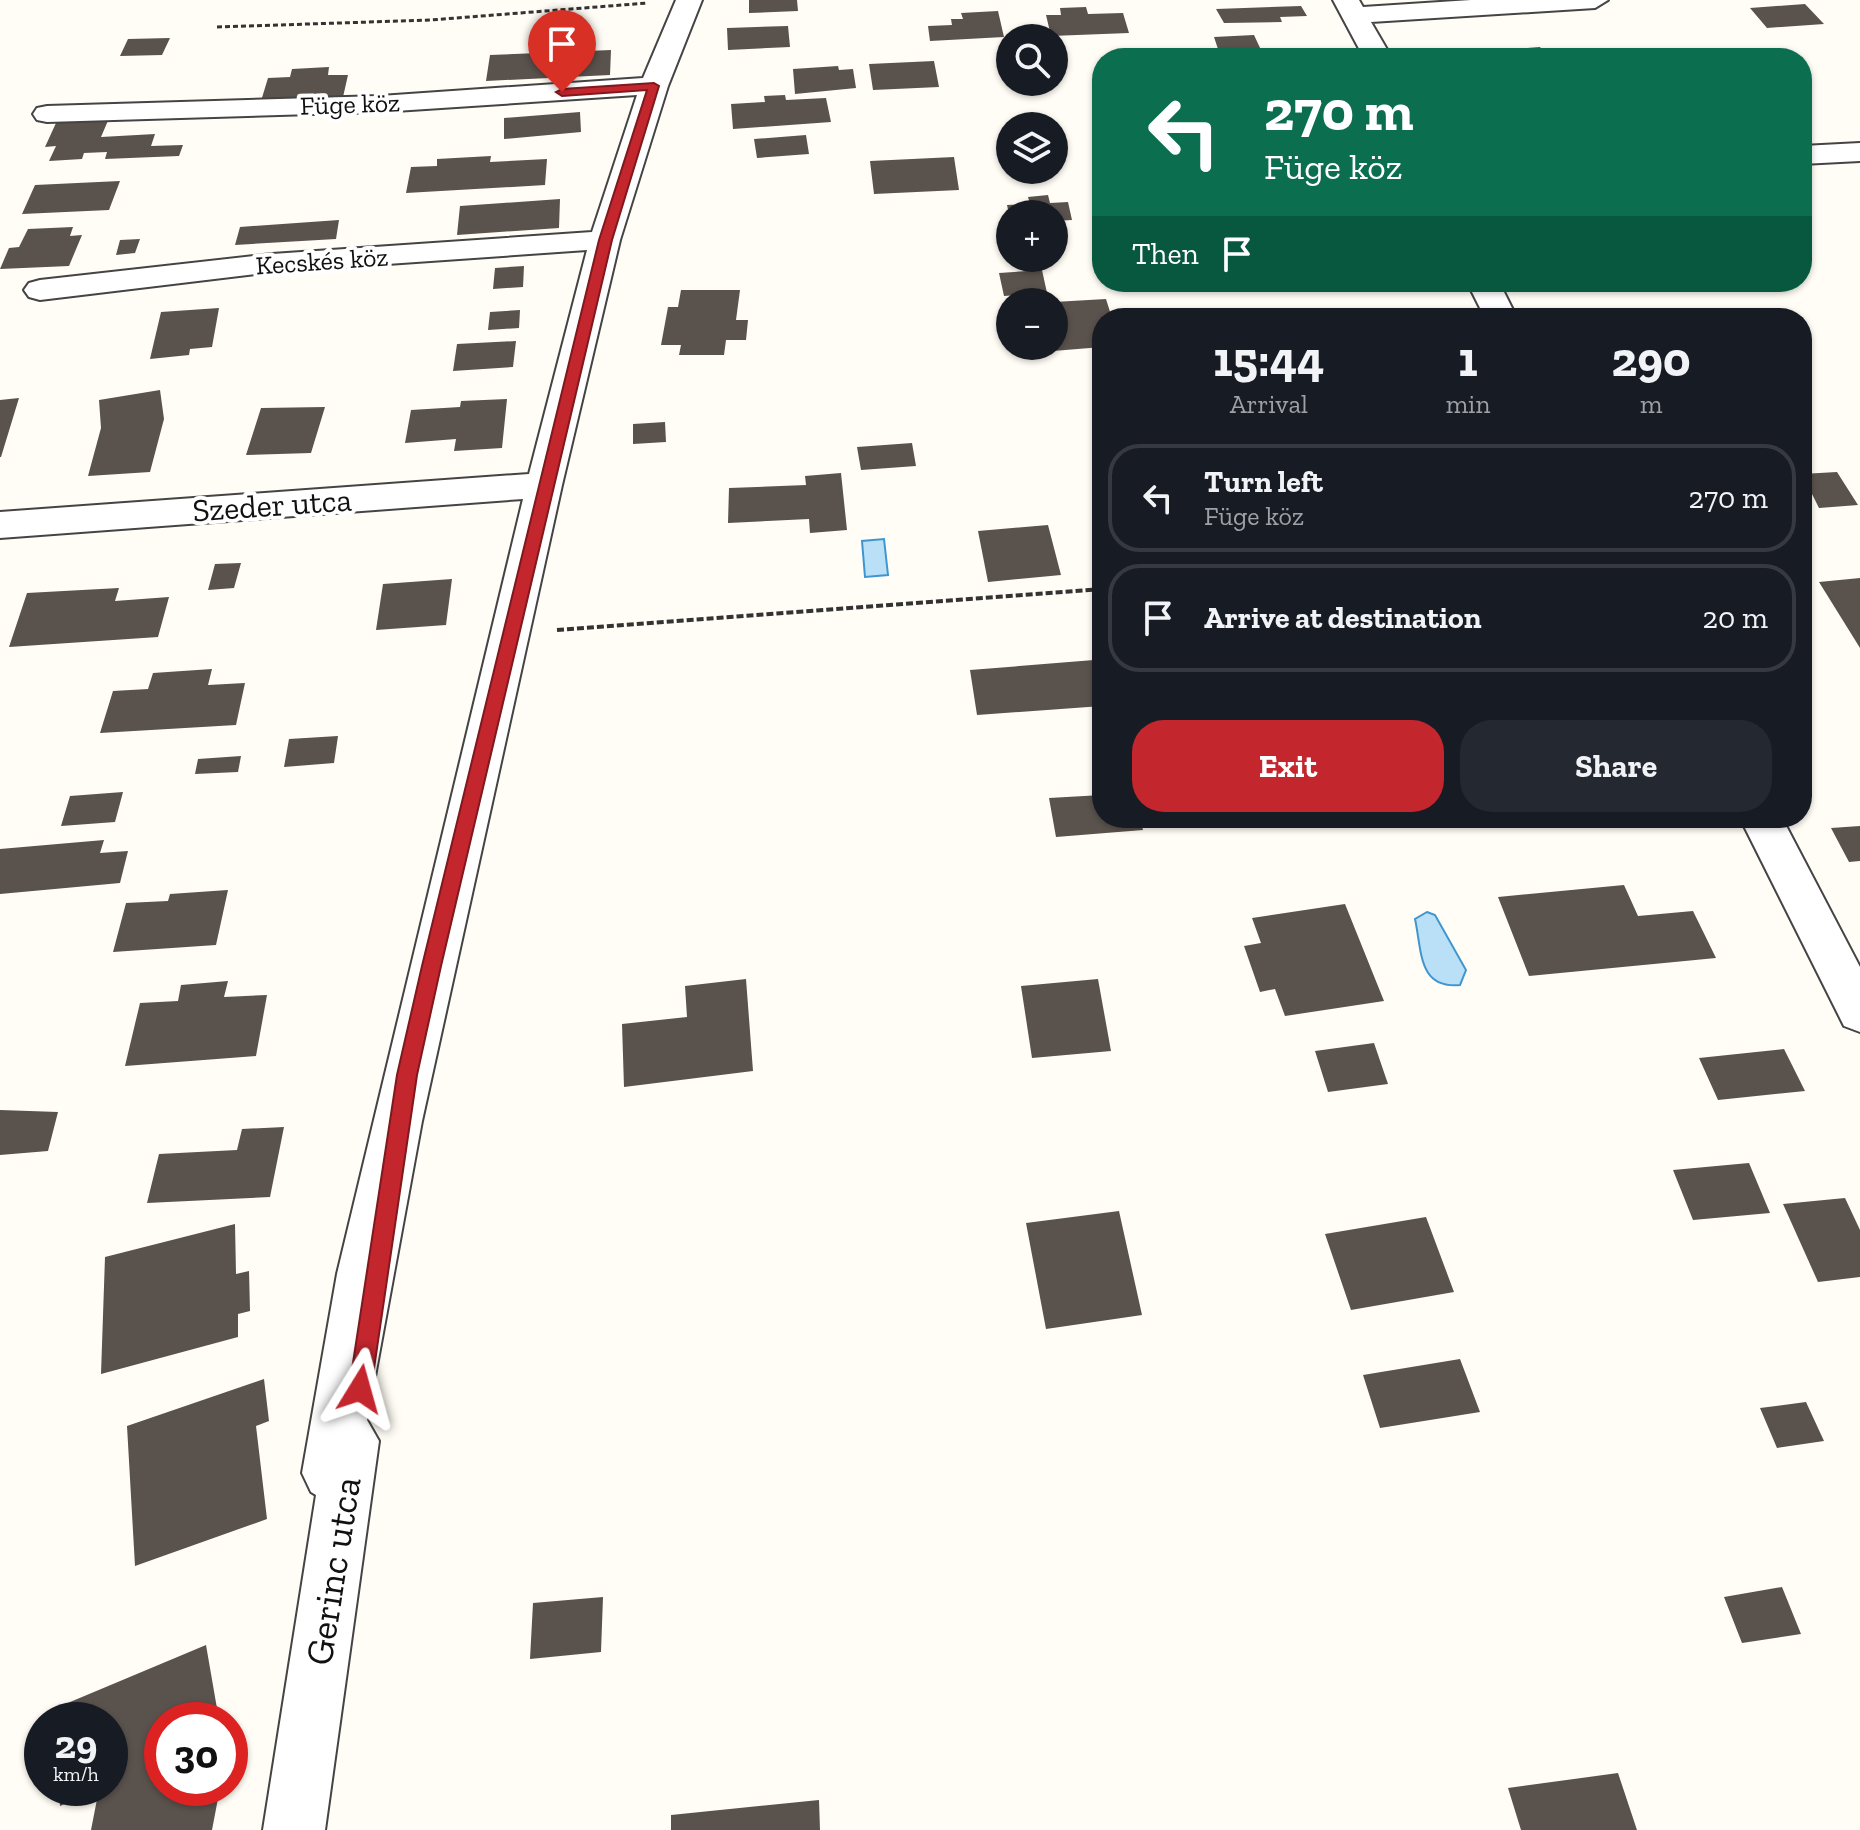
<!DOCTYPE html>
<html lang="en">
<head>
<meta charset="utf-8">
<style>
  body { margin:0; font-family:"Zilla Slab",serif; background:#242831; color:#f1f3f6; height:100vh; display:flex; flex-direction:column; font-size:30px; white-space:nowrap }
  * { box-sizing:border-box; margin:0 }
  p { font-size:26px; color:#9ea1a6 }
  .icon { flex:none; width:44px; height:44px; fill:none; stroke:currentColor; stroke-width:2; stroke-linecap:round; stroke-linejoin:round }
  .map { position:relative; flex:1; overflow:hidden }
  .details { position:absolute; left:1092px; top:308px; width:720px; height:520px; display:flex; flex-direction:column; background:#171b24; border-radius:32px; box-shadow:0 2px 6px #0004 }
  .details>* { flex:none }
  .hud { position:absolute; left:1092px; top:48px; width:720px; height:244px; border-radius:32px; box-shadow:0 2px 6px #0004; background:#0b6e4f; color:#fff; overflow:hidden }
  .controls { position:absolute; left:996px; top:24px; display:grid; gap:16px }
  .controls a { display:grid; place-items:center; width:72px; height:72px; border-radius:50%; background:#171b24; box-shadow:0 2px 6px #0004; font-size:40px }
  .speed { position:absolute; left:24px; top:1702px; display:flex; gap:16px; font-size:40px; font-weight:700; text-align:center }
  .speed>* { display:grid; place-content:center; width:104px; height:104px; border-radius:50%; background:#171b24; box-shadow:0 2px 6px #0004; line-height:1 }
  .speed small { font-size:20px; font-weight:400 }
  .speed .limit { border:12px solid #d22; background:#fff; color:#111 }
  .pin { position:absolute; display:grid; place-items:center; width:68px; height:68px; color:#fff; margin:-82px -34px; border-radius:50% 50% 50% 0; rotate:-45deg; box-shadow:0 0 8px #0007 }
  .pin .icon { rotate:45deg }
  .me { position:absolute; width:88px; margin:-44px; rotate:8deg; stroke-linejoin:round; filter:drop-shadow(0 0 6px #0008) }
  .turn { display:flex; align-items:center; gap:28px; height:168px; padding:0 40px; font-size:36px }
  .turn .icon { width:104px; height:104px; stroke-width:2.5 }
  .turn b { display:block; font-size:56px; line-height:68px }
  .then { display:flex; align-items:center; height:76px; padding:0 40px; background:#0003; gap:16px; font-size:30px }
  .eta { display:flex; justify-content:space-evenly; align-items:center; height:136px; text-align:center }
  .eta b { font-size:48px; font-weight:700; line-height:56px }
  .action { display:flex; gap:16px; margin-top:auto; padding:16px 40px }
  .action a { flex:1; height:92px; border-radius:32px; background:#c4262e; color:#fff; font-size:32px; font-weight:700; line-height:92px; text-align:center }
  .action a+a { background:#242831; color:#f1f3f6 }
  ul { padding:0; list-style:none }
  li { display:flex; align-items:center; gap:24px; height:108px; margin:0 16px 12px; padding:0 24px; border:4px solid #363941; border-radius:32px }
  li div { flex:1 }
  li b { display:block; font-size:30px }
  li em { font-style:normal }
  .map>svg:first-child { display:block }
  .water { fill:#b9e0f7; stroke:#3f96cf; stroke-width:2 }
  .building { fill:#5a524d }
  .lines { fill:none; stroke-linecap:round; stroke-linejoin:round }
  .minor-casing { stroke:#444; stroke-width:4 }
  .path-far1 { stroke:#333; stroke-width:3; stroke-dasharray:5 3; stroke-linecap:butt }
  .path { stroke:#333; stroke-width:4; stroke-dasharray:7 3; stroke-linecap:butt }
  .minor { fill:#fff; fill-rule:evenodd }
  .route { fill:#c4262e; stroke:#7f191e; stroke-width:2 }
  .labels { text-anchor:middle; stroke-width:8; stroke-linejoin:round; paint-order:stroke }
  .far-street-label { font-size:26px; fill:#111; stroke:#fff }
  .street-label { font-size:32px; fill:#111; stroke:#fff }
  .near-street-label { font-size:38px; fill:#111; stroke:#fff }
</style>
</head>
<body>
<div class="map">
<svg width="1860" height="1830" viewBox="0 0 1860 1830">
  <rect width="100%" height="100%" fill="#fffdf5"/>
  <path class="water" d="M 884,539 L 888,575 L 865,577 L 862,541 Z
    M 1427,912 L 1435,915 L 1466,970 L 1460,985 C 1418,989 1422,951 1415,919 Z"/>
  <path class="building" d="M 749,0 L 797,0 L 798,11 L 749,13 Z
    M 1805,4 L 1824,24 L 1767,28 L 1750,8 Z
    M 1301,6 L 1307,16 L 1280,17 L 1282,22 L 1224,23 L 1216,9 Z
    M 1086,7 L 1088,14 L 1123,13 L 1129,33 L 1051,36 L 1046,15 L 1061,15 L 1060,8 Z
    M 998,11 L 1004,37 L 930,41 L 928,26 L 952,25 L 951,19 L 963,19 L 961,13 Z
    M 788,26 L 790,47 L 728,50 L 727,28 Z
    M 1254,35 L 1261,50 L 1219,52 L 1214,37 Z
    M 170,38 L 162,55 L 120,56 L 128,39 Z
    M 1540,47 L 1547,56 L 1520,58 L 1513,49 Z
    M 611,50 L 610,75 L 486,81 L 490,55 Z
    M 934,61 L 939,87 L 873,90 L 869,64 Z
    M 838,66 L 839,70 L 853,69 L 856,88 L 795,94 L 793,69 Z
    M 329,67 L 328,75 L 348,75 L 343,97 L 261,101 L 268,78 L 290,77 L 292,69 Z
    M 785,95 L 786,100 L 826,98 L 831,122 L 733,129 L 731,104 L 765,102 L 764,96 Z
    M 580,112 L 581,132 L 504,139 L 504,118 Z
    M 110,116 L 101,137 L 155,134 L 151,146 L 183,145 L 179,156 L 105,159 L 107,152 L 84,153 L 82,159 L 49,161 L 56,146 L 45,147 L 56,123 Z
    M 806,135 L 809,154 L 757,158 L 754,139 Z
    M 491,156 L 490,162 L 547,159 L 545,185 L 406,193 L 411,167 L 437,166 L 437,159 Z
    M 954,157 L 959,190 L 874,194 L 870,161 Z
    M 120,181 L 109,210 L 22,214 L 35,185 Z
    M 1048,195 L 1050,203 L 1068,202 L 1072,220 L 1054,221 L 1054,214 L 1009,214 L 1007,205 L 1030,204 L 1028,197 Z
    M 560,199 L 559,228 L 457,235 L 460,206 Z
    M 339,220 L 336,239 L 235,245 L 240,227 Z
    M 73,227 L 70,236 L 82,235 L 69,266 L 0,269 L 9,248 L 19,247 L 28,229 Z
    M 140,239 L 135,253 L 116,255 L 120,240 Z
    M 524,266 L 523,287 L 493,289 L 495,268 Z
    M 1042,270 L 1047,293 L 1004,296 L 999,273 Z
    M 1706,282 L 1735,282 L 1740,289 L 1712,292 Z
    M 681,290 L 740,290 L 736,320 L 748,320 L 746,340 L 726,340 L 724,355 L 679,355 L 681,345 L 661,345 L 668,307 L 678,307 Z
    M 1106,299 L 1112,318 L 1102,318 L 1102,347 L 1053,351 L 1054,302 Z
    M 219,308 L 212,347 L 190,349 L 189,355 L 150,359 L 161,312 Z
    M 520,310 L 519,328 L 488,330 L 490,312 Z
    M 516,341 L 513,367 L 453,371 L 457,344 Z
    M 160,390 L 164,419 L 150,472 L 88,476 L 101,428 L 99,400 Z
    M 19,398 L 1,457 L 0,457 L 0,400 Z
    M 507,399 L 502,448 L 454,451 L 456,439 L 405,443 L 411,410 L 460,407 L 461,401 Z
    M 325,407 L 311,453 L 246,455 L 261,408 Z
    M 665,422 L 666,442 L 633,444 L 633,424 Z
    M 912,443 L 916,466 L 861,470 L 857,447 Z
    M 1837,472 L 1858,505 L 1819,508 L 1802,474 Z
    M 841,473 L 847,530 L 810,533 L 809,519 L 728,523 L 729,488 L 806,485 L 805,476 Z
    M 1048,525 L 1061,575 L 988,582 L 978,531 Z
    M 241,563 L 234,588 L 208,590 L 215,564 Z
    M 1860,578 L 1860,648 L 1819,582 Z
    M 452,579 L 446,625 L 376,630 L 383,584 Z
    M 119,588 L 115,601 L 169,597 L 158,637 L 9,647 L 27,593 Z
    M 1094,660 L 1102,706 L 977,715 L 970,670 Z
    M 212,669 L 208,685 L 245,683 L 236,725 L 100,733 L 113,691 L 148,689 L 153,673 Z
    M 338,736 L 334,763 L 284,767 L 289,739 Z
    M 241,756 L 238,772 L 195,774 L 198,759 Z
    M 123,792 L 115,822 L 61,826 L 70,796 Z
    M 1102,795 L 1102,818 L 1140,818 L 1143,830 L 1056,837 L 1049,798 Z
    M 1860,826 L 1860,861 L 1849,862 L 1831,828 Z
    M 104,840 L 100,853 L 128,851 L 120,883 L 0,894 L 0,849 Z
    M 1624,885 L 1638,916 L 1693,911 L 1716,958 L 1529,976 L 1498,897 Z
    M 228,890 L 216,945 L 113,952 L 126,903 L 168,901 L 170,894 Z
    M 1345,904 L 1384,1001 L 1285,1016 L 1275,989 L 1260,992 L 1244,946 L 1261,943 L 1252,918 Z
    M 746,979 L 753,1071 L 624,1087 L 622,1024 L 687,1017 L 685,986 Z
    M 1098,979 L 1111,1051 L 1032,1058 L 1021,986 Z
    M 228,981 L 224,997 L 267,995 L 256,1056 L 125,1066 L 140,1003 L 178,1001 L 181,985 Z
    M 1374,1043 L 1388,1084 L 1328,1092 L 1315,1051 Z
    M 1784,1049 L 1805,1091 L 1718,1100 L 1699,1058 Z
    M 0,1110 L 58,1112 L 48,1151 L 0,1155 Z
    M 284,1127 L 270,1197 L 147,1203 L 159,1154 L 237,1150 L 242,1129 Z
    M 1749,1163 L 1770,1213 L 1693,1220 L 1673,1170 Z
    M 1845,1198 L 1860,1230 L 1860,1277 L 1818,1282 L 1783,1204 Z
    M 1119,1211 L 1142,1315 L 1046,1329 L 1026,1223 Z
    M 1426,1217 L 1454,1292 L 1351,1310 L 1325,1234 Z
    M 235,1224 L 236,1274 L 249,1271 L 250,1311 L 238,1314 L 238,1337 L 101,1374 L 105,1257 Z
    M 1460,1359 L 1480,1412 L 1380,1428 L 1363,1375 Z
    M 264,1379 L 269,1421 L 256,1426 L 267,1519 L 135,1566 L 127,1426 Z
    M 1806,1402 L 1824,1441 L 1777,1448 L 1760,1408 Z
    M 1782,1587 L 1801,1634 L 1742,1643 L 1724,1597 Z
    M 603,1597 L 601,1652 L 530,1659 L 533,1603 Z
    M 206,1645 L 219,1720 L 162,1720 L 162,1788 L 220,1788 L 212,1830 L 91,1830 L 99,1789 L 60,1806 L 59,1788 L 110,1788 L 110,1720 L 52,1720 L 51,1710 Z
    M 1618,1773 L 1637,1830 L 1521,1830 L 1508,1788 Z
    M 819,1800 L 820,1830 L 671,1830 L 671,1815 Z"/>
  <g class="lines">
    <defs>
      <path id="minor" d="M 676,0 L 702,0 L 668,86 L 620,240 L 562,485 L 422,1121 L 367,1420 L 379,1441 L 325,1830 L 263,1830 L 316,1495 L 311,1492 L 302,1473 L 337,1274 L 523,499 L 0,538 L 0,512 L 529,474 L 587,250 L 272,272 L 40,300 L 29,297 L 24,290 L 29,283 L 40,280 L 272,254 L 592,232 L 637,95 L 380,112 L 47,122 L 37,120 L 33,114 L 37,108 L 47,106 L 380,96 L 643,78 Z
        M 1333,0 L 1359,0 L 1363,7 L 1471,0 L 1608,0 L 1595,8 L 1371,22 L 1392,58 L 1364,58 Z
        M 1860,143 L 1860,161 L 1802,164 L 1802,146 Z
        M 1467,282 L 1499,282 L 1517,318 L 1485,318 Z
        M 1740,818 L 1782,818 L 1860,967 L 1860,1032 L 1844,1026 Z"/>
    </defs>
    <use href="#minor" class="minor-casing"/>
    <path class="path-far1" d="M 217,27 L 431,20 L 647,3"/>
    <path class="path" d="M 557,630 L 1102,589"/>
    <use href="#minor" class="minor"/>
  </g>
  <path class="route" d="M 654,83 L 659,86 L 612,240 L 441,966 L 417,1075 L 371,1389 L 368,1397 L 360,1400 L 352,1397 L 349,1389 L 397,1075 L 422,966 L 599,240 L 647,90 L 562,96 L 556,92 L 562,89 Z"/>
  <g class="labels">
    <g class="far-street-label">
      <text transform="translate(350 104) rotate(-2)" y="9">Füge köz</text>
      <text transform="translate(322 261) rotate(-4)" y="9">Kecskés köz</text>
    </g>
    <g class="street-label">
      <text transform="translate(272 505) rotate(-4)" y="11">Szeder utca</text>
    </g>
    <g class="near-street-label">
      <text transform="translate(333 1571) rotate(-81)" y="13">Gerinc utca</text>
    </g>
  </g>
</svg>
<div class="controls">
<a><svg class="icon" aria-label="search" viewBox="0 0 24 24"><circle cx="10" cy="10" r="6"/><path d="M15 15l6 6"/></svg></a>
<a><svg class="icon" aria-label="layers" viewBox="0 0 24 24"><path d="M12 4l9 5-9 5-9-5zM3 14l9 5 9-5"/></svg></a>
<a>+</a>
<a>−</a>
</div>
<div class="speed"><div>29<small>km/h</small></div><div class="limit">30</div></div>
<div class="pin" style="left:562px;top:92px;background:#d93025"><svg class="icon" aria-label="arrive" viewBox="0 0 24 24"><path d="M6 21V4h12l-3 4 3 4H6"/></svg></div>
<svg class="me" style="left:360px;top:1389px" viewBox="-20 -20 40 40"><path d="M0-17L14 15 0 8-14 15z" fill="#c4262e" stroke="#fff" stroke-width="4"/></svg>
<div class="hud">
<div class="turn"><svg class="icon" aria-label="left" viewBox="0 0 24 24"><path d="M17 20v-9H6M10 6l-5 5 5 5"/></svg><div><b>270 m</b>Füge köz</div></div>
<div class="then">Then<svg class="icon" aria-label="arrive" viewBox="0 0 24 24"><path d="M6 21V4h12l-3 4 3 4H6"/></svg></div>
</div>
<section class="details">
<div class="eta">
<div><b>15:44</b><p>Arrival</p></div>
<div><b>1</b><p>min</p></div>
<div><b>290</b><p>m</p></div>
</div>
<ul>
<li><svg class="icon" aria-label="left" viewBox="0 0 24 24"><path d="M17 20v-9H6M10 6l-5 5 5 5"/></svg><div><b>Turn left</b><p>Füge köz</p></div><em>270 m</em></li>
<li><svg class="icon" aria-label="arrive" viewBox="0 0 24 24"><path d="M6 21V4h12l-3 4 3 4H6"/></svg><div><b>Arrive at destination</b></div><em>20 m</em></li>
</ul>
<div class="action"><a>Exit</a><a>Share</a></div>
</section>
</div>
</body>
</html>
